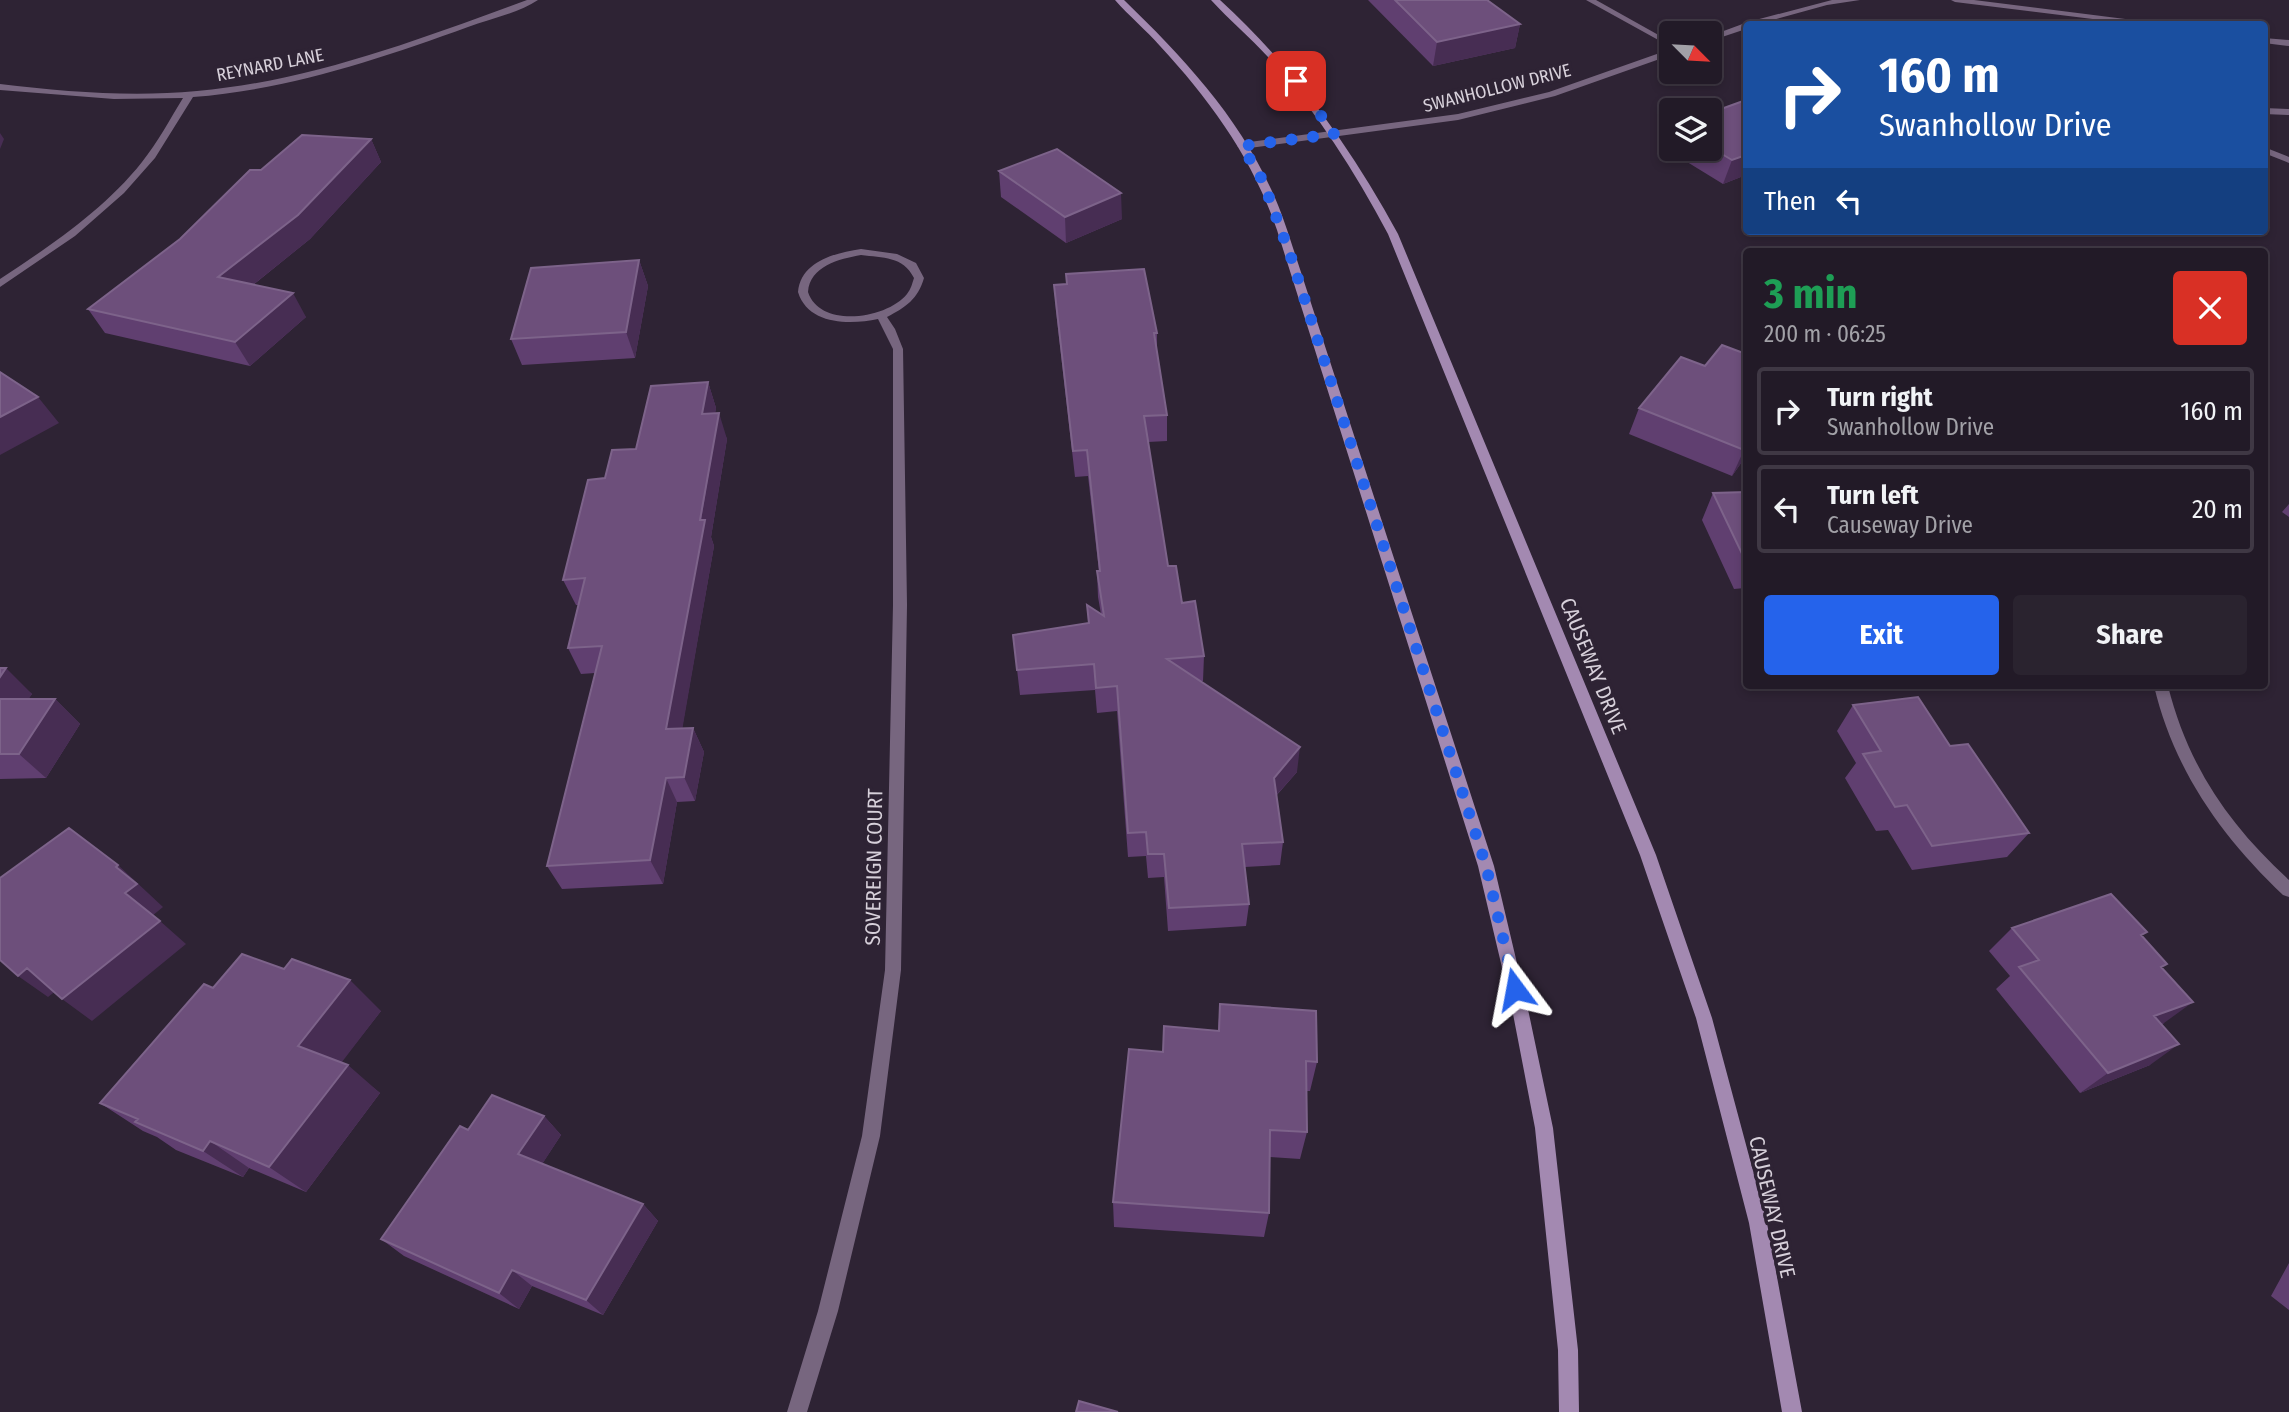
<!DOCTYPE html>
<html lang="en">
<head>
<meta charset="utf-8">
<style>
  body { margin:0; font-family:"Fira Sans Condensed",sans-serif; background:#2a232f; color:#f1f3f6; height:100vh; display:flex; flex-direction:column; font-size:26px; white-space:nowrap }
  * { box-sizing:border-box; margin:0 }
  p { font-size:23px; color:#a2a1a7 }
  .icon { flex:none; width:38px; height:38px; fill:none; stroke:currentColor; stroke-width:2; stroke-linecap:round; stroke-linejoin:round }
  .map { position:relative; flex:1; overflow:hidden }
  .side { position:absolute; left:1743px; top:248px; width:525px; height:441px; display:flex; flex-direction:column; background:#221a27; border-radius:7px; box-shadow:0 4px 10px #0003,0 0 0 2px #3f3844 }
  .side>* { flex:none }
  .guide { position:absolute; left:1743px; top:21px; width:525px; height:214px; border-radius:7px; box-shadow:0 4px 10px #0003,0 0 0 2px #3f3844; background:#1a4fa0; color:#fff; overflow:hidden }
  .needle { width:46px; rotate:114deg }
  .fabs { position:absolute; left:1659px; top:21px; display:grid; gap:14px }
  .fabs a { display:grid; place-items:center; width:63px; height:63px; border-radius:7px; background:#221a27; box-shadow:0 4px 10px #0003,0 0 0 2px #3f3844; font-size:35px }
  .pin { position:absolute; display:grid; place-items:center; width:60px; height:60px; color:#fff; margin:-30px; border-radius:14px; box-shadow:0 4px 10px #0006 }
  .me { position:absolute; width:77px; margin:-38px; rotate:347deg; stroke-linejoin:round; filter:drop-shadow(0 0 5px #0008) }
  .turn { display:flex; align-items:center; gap:24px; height:147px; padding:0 21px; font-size:32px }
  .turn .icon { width:91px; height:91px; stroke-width:2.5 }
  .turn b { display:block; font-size:49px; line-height:60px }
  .then { display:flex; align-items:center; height:66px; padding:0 21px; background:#0003; gap:14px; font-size:26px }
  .round { display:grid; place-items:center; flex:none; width:74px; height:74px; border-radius:7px; background:#2a232f }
  .summary { display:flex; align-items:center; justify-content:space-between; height:119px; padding:0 21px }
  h1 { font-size:42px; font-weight:700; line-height:52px; color:#1e9e55 }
  .button { display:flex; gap:14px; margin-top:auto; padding:14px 21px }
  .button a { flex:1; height:80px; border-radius:7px; background:#2563eb; color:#fff; font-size:28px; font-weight:700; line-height:80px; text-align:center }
  .button a+a { background:#2a232f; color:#f1f3f6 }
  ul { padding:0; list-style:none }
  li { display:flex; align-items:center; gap:21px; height:88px; margin:0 14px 10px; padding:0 7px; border:4px solid #3f3844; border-radius:7px }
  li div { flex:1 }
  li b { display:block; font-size:26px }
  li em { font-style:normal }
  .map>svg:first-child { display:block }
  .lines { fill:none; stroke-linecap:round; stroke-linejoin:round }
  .street { fill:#77667f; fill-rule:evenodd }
  .secondary { fill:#a389b1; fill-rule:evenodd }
  .wall { fill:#603f70 }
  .shaded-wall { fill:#472d53 }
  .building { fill:#6d4f7b; stroke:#7d638a; stroke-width:2 }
  .route { stroke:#2563eb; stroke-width:12; stroke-dasharray:0 21.6 }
  .labels { text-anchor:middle; stroke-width:7; stroke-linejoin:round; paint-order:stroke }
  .far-street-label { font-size:18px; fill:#d7d0da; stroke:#2e2334 }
  .street-label { font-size:21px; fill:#d7d0da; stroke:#2e2334 }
</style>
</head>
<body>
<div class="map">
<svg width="2289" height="1412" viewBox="0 0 2289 1412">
  <rect width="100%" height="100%" fill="#2e2334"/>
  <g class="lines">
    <path class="street" d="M 527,0 L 538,0 C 519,13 490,19 468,27 C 380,59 287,90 193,97 L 155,158 L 124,193 L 75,236 L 0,287 L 0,279 C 50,246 104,210 142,162 C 158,142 170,119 183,98 L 114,99 L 0,90 L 0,84 C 66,92 132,97 197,91 C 311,81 420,39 527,0 Z
      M 1586,0 L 1596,0 L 1671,42 L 1671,47 Z
      M 1832,0 L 1860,0 L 1827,5 L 1758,24 L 1746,24 L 1746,29 L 1710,41 L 1710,36 L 1748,22 Z
      M 1951,0 L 1974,0 L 2149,22 L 2153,24 L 2133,24 L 1955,2 Z
      M 2264,38 L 2289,40 L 2289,46 L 2264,43 Z
      M 1671,49 L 1671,55 L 1555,96 L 1458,120 L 1242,149 L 1237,146 L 1242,143 L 1458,114 L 1549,92 Z
      M 2264,108 L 2289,109 L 2289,115 L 2264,114 Z
      M 2264,147 L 2289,157 L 2289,163 L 2264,153 Z
      M 861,249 L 897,254 L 916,263 L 924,278 C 918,299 906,307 887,317 L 895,329 L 903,349 L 907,605 L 901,970 L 880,1136 L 838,1311 L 807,1412 L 787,1412 L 818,1311 L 862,1136 L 885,970 L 893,605 L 893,349 L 878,319 C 850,325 808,325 798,292 C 801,261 835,253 861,249 ZM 861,255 C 883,258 903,256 914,278 C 912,284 911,289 907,294 C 887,319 820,329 808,292 C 810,266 839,259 861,255 Z
      M 2154,686 L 2168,686 C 2188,766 2229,825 2289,880 L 2289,897 L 2283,895 C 2221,836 2174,770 2154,686 Z"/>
    <path class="secondary" d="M 1115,0 L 1124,0 C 1181,55 1238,116 1271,189 C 1282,212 1289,236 1297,260 L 1494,866 L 1529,1014 L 1553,1128 L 1578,1350 L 1579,1412 L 1559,1412 L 1558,1350 L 1535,1128 L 1513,1014 L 1478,866 L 1277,230 C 1253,159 1210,100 1160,46 C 1146,30 1129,16 1115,0 Z
      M 1211,0 L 1220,0 C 1294,68 1350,146 1398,234 L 1656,855 L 1712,1018 L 1767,1223 L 1802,1412 L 1782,1412 L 1749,1223 L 1696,1018 L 1640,855 L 1388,234 C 1354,170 1316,111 1268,57 C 1250,37 1229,20 1211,0 Z"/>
  </g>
  <path class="wall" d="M 1368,0 L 1487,0 L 1520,24 L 1515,48 L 1433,66 Z
    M 1710,113 L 1746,175 L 1723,184 L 1666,149 L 1671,131 L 1671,149 L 1710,149 Z
    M 371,139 L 381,162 L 310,239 L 253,285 L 306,317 L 250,366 L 105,333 L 88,309 L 180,239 L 261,170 Z
    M 999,171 L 1122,219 L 1066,243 L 1001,197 Z
    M 639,260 L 648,286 L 635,358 L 522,365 L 511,339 Z
    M 1066,274 L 1157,333 L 1157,355 L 1167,415 L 1167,441 L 1148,442 L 1168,566 L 1204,656 L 1203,681 L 1201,681 L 1297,772 L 1276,796 L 1283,842 L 1280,865 L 1245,867 L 1249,904 L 1246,926 L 1168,931 L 1164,877 L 1148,878 L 1146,856 L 1128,857 L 1117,711 L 1097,713 L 1095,690 L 1020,695 L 1013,635 L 1088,623 L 1087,605 L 1101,614 L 1098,597 L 1097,571 L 1099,571 L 1088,476 L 1075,477 L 1056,311 L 1054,285 L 1066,284 Z
    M 1746,354 L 1746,456 L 1732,476 L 1629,434 L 1639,408 L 1705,366 Z
    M 708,382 L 716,408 L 715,413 L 727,439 L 711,537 L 714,546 L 682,728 L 693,728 L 704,752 L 695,801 L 677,802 L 663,884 L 562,889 L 547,866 L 595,673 L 581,674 L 568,648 L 578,605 L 576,605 L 563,580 L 605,478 Z
    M 1746,492 L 1746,591 L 1745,588 L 1734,589 L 1702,520 L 1713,493 Z
    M 2289,504 L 2289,517 L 2282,512 Z
    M 0,668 L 32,694 L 28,699 L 55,699 L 80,724 L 46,778 L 0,779 Z
    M 1853,705 L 1950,746 L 2029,833 L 2007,857 L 1912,870 L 1888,830 L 1876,831 L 1845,778 L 1856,763 L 1837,731 Z
    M 2012,928 L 2142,937 L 2162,968 L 2164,1023 L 2161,1025 L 2150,1065 L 2080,1093 L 1996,989 L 2010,976 L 1989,951 Z
    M 213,988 L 381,1011 L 341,1062 L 380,1093 L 306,1192 L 249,1168 L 243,1177 L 176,1150 L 157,1137 L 143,1131 L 100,1103 Z
    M 1220,1004 L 1317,1062 L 1310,1091 L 1306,1091 L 1307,1132 L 1300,1159 L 1270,1157 L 1269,1213 L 1264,1237 L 1114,1227 L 1113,1202 L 1163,1052 L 1218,1031 Z
    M 544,1116 L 561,1135 L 542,1164 L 643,1204 L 658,1221 L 603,1315 L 532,1286 L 519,1309 L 404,1256 L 381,1239 L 468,1130 Z
    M 2289,1263 L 2289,1310 L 2271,1296 Z"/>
  <path class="shaded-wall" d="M 1520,24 L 1515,48 L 1433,66 L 1437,42 Z
    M 0,133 L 4,139 L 0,149 Z
    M 371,139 L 381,162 L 310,239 L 233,301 L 218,277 Z
    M 1746,155 L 1746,175 L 1723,184 L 1732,160 Z
    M 1121,193 L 1122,219 L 1066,243 L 1065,217 Z
    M 639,260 L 648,286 L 635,358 L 626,332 Z
    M 293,293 L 306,317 L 250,366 L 235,342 Z
    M 708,382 L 716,408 L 711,440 L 702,414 Z
    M 38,397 L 59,423 L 0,455 L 0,417 Z
    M 719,413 L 727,439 L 711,537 L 714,546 L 678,754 L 666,729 Z
    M 1746,446 L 1746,456 L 1732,476 L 1744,450 Z
    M 6,668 L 32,694 L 11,725 L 0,714 L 0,677 Z
    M 55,699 L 80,724 L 46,778 L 19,754 Z
    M 693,728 L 704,752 L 695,801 L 684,777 Z
    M 1300,747 L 1297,772 L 1270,802 L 1274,778 Z
    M 666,778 L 677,802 L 663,884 L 650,860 Z
    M 118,865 L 163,907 L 152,916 L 125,893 L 116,867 Z
    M 160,921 L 186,944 L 92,1021 L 62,999 Z
    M 27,968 L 57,990 L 48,997 L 18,976 Z
    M 350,980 L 381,1011 L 332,1075 L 298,1046 Z
    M 2193,1002 L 2164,1023 L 2126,1037 L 2154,1016 Z
    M 2179,1044 L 2150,1065 L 2080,1093 L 2108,1073 Z
    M 348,1065 L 380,1093 L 306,1192 L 269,1167 Z
    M 544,1116 L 561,1135 L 537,1172 L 518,1154 Z
    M 210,1141 L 249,1168 L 243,1177 L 203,1151 Z
    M 643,1204 L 658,1221 L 603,1315 L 586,1300 Z
    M 512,1270 L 532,1286 L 519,1309 L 499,1293 Z"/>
  <path class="building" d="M 1395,0 L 1487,0 L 1520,24 L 1437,42 Z
    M 1746,100 L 1746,155 L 1732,160 L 1710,147 L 1710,113 Z
    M 302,135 L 371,139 L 298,215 L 218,277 L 293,293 L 235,342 L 88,309 L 180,239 L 250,170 L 261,170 Z
    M 1057,149 L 1121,193 L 1065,217 L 999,171 Z
    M 639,260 L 626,332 L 511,339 L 531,268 Z
    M 1144,269 L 1157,333 L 1154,333 L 1167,415 L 1144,416 L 1168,566 L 1176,566 L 1182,603 L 1195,601 L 1204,656 L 1167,659 L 1300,747 L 1274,778 L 1283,842 L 1242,844 L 1249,904 L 1169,908 L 1164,854 L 1148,854 L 1146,832 L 1128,833 L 1117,686 L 1096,688 L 1094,664 L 1017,670 L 1013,635 L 1089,623 L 1087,605 L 1104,616 L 1097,571 L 1100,571 L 1087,450 L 1073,451 L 1054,285 L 1067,284 L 1066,274 Z
    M 1722,345 L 1746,354 L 1746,446 L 1744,450 L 1639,408 L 1681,357 L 1705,366 Z
    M 0,372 L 38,397 L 0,417 Z
    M 708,382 L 702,414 L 719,413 L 700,520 L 705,520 L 666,729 L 693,728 L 684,777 L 666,778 L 650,860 L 547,866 L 602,646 L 568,648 L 585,578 L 563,580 L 588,480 L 605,478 L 612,450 L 636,449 L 651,386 Z
    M 1746,492 L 1746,562 L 1713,493 Z
    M 0,668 L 6,668 L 0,677 Z
    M 1918,697 L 1950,746 L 1968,744 L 2029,833 L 1932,846 L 1907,805 L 1895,807 L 1863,754 L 1881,751 L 1853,705 Z
    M 0,699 L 55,699 L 19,754 L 0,754 Z
    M 69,828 L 118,865 L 116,867 L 137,884 L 125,893 L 160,921 L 62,999 L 27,968 L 18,976 L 0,960 L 0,878 Z
    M 2111,894 L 2147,932 L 2141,935 L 2167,964 L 2161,967 L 2193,1002 L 2154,1016 L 2179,1044 L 2108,1073 L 2019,967 L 2039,960 L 2012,928 Z
    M 242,954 L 284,969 L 292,959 L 350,980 L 298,1046 L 348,1065 L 269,1167 L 210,1141 L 203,1151 L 135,1122 L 138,1119 L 100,1103 L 204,984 L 213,988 Z
    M 1220,1004 L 1316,1011 L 1317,1062 L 1306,1061 L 1307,1132 L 1270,1130 L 1269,1213 L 1113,1202 L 1129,1049 L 1163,1052 L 1164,1026 L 1219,1031 Z
    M 492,1095 L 544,1116 L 518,1154 L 643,1204 L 586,1300 L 512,1270 L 499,1293 L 381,1239 L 460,1126 L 468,1130 Z
    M 1079,1401 L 1118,1412 L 1076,1412 Z"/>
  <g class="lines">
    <path class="route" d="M 1296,81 L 1334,134 L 1242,146 L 1263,181 L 1292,260 L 1486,866 L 1515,989"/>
  </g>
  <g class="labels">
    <g class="far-street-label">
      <text transform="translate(270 65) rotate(-11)" y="6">REYNARD LANE</text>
      <text transform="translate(1497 88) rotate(-14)" y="6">SWANHOLLOW DRIVE</text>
    </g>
    <g class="street-label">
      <text transform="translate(1593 666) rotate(68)" y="7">CAUSEWAY DRIVE</text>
      <text transform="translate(874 867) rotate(-89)" y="7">SOVEREIGN COURT</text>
      <text transform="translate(1772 1207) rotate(77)" y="7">CAUSEWAY DRIVE</text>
    </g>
  </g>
</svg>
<div class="fabs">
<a><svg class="needle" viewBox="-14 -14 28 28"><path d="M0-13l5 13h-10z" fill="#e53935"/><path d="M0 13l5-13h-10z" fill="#a2a1a7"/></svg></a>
<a><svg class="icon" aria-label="layers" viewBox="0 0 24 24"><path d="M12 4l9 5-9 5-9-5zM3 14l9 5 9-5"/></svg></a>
</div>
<div class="pin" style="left:1296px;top:81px;background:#d93025"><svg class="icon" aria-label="arrive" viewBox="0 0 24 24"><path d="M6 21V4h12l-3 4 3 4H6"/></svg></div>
<svg class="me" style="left:1515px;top:989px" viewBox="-20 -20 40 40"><path d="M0-17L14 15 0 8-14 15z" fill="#2563eb" stroke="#fff" stroke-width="4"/></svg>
<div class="guide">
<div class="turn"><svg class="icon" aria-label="right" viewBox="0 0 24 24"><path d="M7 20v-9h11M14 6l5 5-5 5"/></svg><div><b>160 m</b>Swanhollow Drive</div></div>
<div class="then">Then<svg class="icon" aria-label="left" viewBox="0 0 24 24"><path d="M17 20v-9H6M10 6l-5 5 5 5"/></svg></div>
</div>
<section class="side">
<div class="summary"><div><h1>3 min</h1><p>200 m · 06:25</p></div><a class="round" style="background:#d93025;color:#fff"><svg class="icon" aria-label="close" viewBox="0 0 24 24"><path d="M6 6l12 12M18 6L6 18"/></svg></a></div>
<ul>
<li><svg class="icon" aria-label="right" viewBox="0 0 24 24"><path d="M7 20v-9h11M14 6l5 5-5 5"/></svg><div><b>Turn right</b><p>Swanhollow Drive</p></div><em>160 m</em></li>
<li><svg class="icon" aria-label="left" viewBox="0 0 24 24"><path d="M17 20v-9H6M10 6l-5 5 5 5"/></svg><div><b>Turn left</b><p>Causeway Drive</p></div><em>20 m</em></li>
</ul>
<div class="button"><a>Exit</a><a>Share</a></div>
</section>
</div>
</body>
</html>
